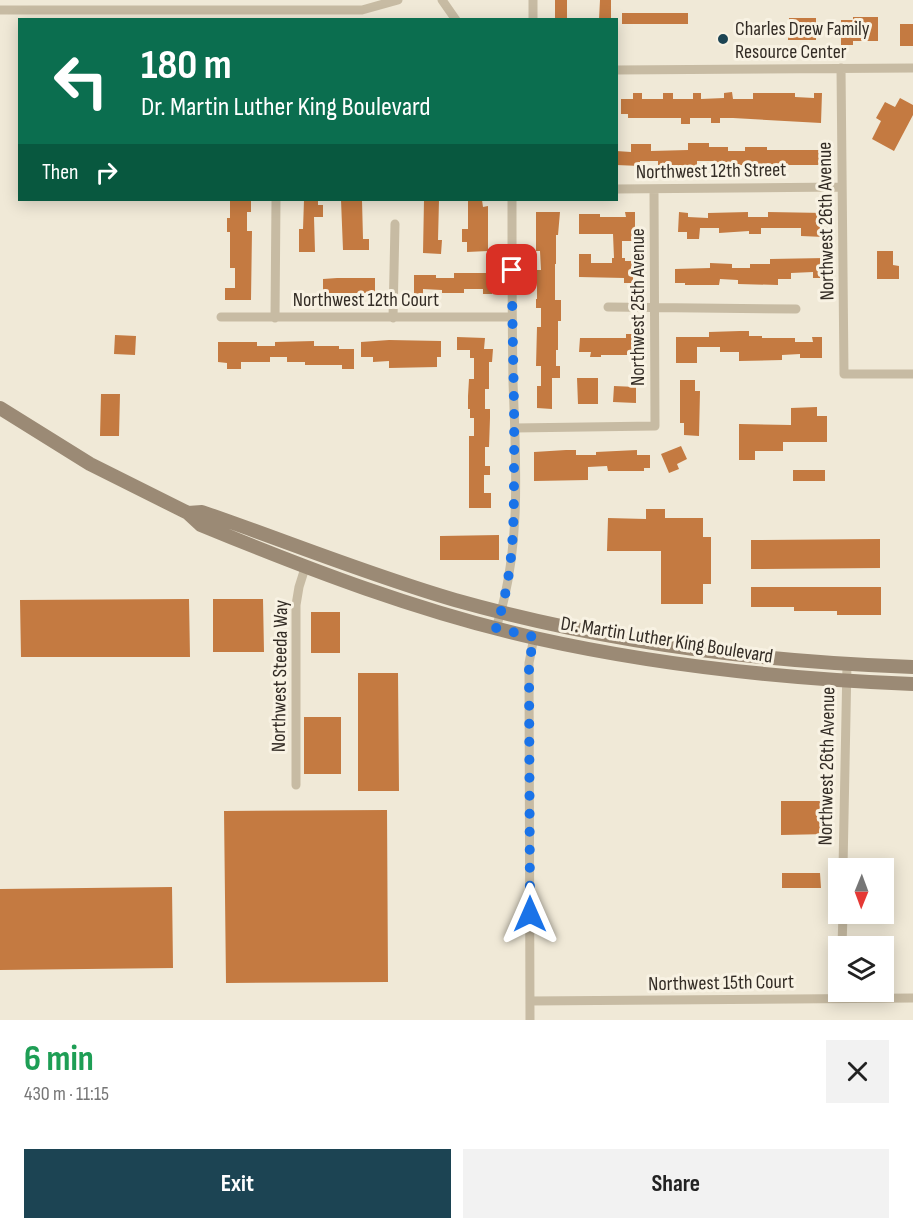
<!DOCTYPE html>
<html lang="en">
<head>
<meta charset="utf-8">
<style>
  body { margin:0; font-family:"Sofia Sans Condensed",sans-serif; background:#f2f2f2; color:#222; height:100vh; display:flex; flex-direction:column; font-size:22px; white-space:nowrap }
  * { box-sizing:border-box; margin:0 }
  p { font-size:20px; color:#767676 }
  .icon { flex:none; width:33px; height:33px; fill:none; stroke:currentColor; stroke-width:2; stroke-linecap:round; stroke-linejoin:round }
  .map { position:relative; height:1020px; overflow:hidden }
  .drawer { display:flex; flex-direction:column; background:#fff; flex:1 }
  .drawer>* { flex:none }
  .banner { position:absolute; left:18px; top:18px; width:600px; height:183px; border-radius:0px; box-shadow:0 3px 15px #0003; background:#0b6e4f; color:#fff; overflow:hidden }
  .needle { width:39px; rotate:181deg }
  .buttons { position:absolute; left:828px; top:858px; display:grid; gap:12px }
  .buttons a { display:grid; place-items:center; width:66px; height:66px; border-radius:0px; background:#fff; box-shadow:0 3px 15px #0003; font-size:30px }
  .pin { position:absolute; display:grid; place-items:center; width:51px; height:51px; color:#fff; margin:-26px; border-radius:12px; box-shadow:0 3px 9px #0006 }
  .me { position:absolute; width:66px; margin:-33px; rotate:0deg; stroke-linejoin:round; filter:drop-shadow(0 0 4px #0008) }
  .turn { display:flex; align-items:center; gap:21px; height:126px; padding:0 24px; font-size:27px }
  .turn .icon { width:78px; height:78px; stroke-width:2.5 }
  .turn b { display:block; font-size:42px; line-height:51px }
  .then { display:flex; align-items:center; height:57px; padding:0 24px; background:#0003; gap:12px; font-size:22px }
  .round { display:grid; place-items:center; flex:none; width:63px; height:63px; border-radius:0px; background:#f2f2f2 }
  .summary { display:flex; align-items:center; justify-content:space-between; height:102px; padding:0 24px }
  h1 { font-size:36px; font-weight:700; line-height:45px; color:#1e9e55 }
  .primary-button { display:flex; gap:12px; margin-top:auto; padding:12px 24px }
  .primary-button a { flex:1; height:69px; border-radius:0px; background:#1c4453; color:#fff; font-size:24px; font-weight:700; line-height:69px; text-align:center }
  .primary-button a+a { background:#f2f2f2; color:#222 }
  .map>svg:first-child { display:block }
  .building { fill:#c47a41 }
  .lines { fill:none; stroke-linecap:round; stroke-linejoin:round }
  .street { stroke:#c7bba3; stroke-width:9 }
  .secondary { stroke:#9b8a75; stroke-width:14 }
  .route { stroke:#1a73e8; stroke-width:10; stroke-dasharray:0 18 }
  .poi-dot { fill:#1c4453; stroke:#f8f2e3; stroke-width:2 }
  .labels { text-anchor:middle; stroke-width:6; stroke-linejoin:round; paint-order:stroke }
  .poi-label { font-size:20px; fill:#332c25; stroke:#f8f2e3; text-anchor:start }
  .street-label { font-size:20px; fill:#332c25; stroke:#f8f2e3 }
</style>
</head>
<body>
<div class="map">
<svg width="913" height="1020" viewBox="0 0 913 1020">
  <rect width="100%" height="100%" fill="#f0e9d7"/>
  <path class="building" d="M 555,0 L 567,0 L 567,20 L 555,20 Z
    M 600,0 L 611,0 L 611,20 L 599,20 Z
    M 622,13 L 688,13 L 688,24 L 622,24 Z
    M 853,17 L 878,17 L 878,41 L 853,41 L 853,45 L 841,45 L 841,20 L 853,20 Z
    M 789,18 L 816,18 L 816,40 L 788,40 Z
    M 900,24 L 913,24 L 913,46 L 900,46 Z
    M 732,92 L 733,99 L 753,99 L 753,93 L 795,93 L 795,97 L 814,98 L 814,93 L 822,93 L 821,123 L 733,118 L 720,118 L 720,123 L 711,123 L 711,118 L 690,118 L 690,124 L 681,124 L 681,118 L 628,118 L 628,114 L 621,114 L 621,99 L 633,99 L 633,93 L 642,93 L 642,99 L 663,99 L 663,93 L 673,93 L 673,99 L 693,99 L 693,93 L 701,93 L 701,99 L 724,98 L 724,93 Z
    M 900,98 L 913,105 L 913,115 L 894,151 L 872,139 L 881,121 L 876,118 L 885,102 L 895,107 Z
    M 688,143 L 709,143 L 709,147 L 728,147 L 728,151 L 745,151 L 745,147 L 767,147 L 767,150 L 825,150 L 824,165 L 715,165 L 715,161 L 697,161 L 697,166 L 658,165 L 658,161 L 640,161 L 640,166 L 616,165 L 616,151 L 631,152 L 631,144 L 651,144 L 651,151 L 688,150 Z
    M 236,200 L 251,200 L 251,212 L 247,212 L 247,231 L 252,231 L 251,300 L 225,300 L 225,288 L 235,288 L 235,268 L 230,268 L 230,232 L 227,232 L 227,218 L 230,218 L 230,201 Z
    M 304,200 L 318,200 L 318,205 L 323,205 L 323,217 L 314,217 L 315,252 L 299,252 L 299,229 L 303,229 Z
    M 341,200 L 362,200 L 363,239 L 369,239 L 369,250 L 343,250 Z
    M 424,200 L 439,200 L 438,240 L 442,240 L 441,254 L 423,253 Z
    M 468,200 L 482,200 L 483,207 L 488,206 L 488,251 L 467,252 L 467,242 L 462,242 L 462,229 L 468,229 Z
    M 536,212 L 560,212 L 558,235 L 556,235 L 556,264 L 555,264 L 555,300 L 561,300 L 561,321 L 558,321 L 558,350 L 556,350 L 556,366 L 560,366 L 560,378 L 552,378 L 552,409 L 537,408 L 537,386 L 541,386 L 541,366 L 536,366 L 537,327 L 541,327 L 541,308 L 536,308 L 536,299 L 537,299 L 537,270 L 541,270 L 540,251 L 536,251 Z
    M 625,212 L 635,212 L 635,241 L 622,241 L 622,258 L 625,258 L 625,261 L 633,261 L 633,283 L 624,283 L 624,278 L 579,277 L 579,254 L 591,254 L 591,263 L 612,263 L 612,258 L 614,258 L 613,234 L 579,234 L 579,214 L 600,214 L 600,217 L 626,217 Z
    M 679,212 L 688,213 L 688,217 L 708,218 L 708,213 L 748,212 L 748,217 L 768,217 L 768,212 L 825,213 L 824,237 L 801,236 L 801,228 L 761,228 L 761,234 L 749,234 L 749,231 L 719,233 L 719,228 L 700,228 L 699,239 L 687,239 L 687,232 L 678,232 Z
    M 877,251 L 893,251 L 893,265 L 899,266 L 899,279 L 877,279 Z
    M 825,258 L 825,278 L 813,278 L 813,272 L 791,273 L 791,279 L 778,279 L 778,285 L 738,284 L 738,280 L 720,279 L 719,285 L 685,285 L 685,283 L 675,283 L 675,269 L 710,268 L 710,263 L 732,264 L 732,268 L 750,268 L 750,264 L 770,264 L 770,259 Z
    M 454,273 L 492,273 L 492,294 L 483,294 L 483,289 L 464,289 L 464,293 L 442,293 L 442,290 L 423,289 L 423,295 L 414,294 L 414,275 L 436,275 L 436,278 L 454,278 Z
    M 337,278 L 375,278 L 375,293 L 323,293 L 323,279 Z
    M 740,331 L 749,331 L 749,336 L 762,336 L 762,338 L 795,338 L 795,342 L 813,342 L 812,337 L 822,337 L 822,358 L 800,358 L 800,354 L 782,355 L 782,360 L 739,361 L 739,352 L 720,352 L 720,347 L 697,347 L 697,363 L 676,363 L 676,337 L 709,337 L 709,332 Z
    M 626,334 L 636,334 L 636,355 L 601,355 L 601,357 L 590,357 L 591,352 L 579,352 L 580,338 L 626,338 Z
    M 115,335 L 136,336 L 135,355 L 114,354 Z
    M 457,337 L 485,338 L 484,349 L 493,349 L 492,362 L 489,362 L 489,389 L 485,389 L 485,409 L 490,409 L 490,418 L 489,447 L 485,447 L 485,466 L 490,466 L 490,475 L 484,475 L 484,493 L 491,493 L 491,508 L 469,508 L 469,436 L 474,436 L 474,418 L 470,418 L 470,409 L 468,409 L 468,396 L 469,379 L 474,379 L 474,358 L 470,358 L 470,350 L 457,350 Z
    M 389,340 L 441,341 L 441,357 L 437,357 L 437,367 L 389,368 L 389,361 L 373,362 L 373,357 L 361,357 L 361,342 Z
    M 314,341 L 314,346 L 339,346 L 339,349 L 354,349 L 354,369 L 342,369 L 342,365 L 305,365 L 305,362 L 287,362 L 287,357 L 270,357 L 270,362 L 241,362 L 241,369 L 227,369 L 227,363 L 218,362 L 218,342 L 257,342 L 257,346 L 275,346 L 275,342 Z
    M 577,378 L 598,378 L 598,404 L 578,404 Z
    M 680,380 L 695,380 L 695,391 L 700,391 L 699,436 L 684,435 L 684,423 L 680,423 Z
    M 614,386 L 636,387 L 636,403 L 613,402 Z
    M 101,394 L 120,394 L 119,436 L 100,436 Z
    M 817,407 L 817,416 L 827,416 L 827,442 L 783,442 L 783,451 L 755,451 L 755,460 L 739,460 L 739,424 L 791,425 L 791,408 Z
    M 681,446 L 687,459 L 677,464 L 679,469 L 669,473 L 661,454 Z
    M 566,450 L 576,450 L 576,455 L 596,455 L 596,452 L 637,450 L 637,455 L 650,455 L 650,468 L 644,468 L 644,471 L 608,471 L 607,466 L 588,467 L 588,480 L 534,481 L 534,452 Z
    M 793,470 L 825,470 L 825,481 L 793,481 Z
    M 646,509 L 665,509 L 665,518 L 703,518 L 703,537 L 711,537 L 711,584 L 703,584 L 703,604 L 661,604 L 661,551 L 607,551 L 608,518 L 646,519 Z
    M 499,535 L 499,560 L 440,560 L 440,536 Z
    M 880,539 L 880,568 L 751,569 L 751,540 Z
    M 751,587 L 881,587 L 881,615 L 837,615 L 837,611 L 794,611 L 794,607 L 751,607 Z
    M 189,599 L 190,657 L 21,657 L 20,600 Z
    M 213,599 L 263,599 L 264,652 L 213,652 Z
    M 311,612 L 340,612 L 340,653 L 311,653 Z
    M 358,673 L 398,673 L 399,791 L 358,791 Z
    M 304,717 L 341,717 L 341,774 L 304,774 Z
    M 781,801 L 827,801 L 828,834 L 781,835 Z
    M 387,810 L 388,982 L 226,983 L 224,811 Z
    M 782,873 L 820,873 L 821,888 L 782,888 Z
    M 172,887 L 173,968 L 0,970 L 0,889 Z"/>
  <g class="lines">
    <path class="street" d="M 442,0 L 456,20
      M 0,10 L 362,10 L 398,0
      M 533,20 L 533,0
      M 841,68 L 844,374 L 913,374
      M 616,70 L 913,68
      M 616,189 L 842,187
      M 608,307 L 796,309
      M 221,317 L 512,317
      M 275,318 L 276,200
      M 393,318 L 395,224
      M 515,428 L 655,426 L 654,189
      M 496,628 C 522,550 516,463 513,382 C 512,321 512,261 512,200
      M 296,785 L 296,605 L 299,587 L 305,568
      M 843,868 L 847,664
      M 842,946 L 843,914
      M 530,1001 L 913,998
      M 530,1020 L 529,663 L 534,637"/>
    <path class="secondary" d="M 0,408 L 90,464 L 188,513 L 201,525 C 310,570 420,612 535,638 C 660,666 786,679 913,684
      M 188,513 L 202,512 C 286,541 369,575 455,600 C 604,642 759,662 913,667"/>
  </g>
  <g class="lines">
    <path class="route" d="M 512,270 C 512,336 515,402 514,468 C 514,525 514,573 496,628 L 534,637 L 529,663 L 530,914"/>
  </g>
  <circle class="poi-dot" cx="723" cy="39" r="6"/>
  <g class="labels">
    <g class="poi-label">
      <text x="735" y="35">Charles Drew Family<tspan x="735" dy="23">Resource Center</tspan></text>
    </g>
    <g class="street-label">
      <text transform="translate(711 170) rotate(-1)" y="7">Northwest 12th Street</text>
      <text transform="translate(825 221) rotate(-91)" y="7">Northwest 26th Avenue</text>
      <text x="366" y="306">Northwest 12th Court</text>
      <text transform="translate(637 307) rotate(-90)" y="7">Northwest 25th Avenue</text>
      <text transform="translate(667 639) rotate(9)" y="7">Dr. Martin Luther King Boulevard</text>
      <text transform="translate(279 676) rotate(-89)" y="7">Northwest Steeda Way</text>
      <text transform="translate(826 766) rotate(-89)" y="7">Northwest 26th Avenue</text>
      <text transform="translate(721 982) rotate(-1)" y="7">Northwest 15th Court</text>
    </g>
  </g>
</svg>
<div class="buttons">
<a><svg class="needle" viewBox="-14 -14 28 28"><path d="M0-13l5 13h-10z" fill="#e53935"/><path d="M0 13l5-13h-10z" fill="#767676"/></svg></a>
<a><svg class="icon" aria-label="layers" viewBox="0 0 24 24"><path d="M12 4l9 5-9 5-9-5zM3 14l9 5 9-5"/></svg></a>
</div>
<div class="pin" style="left:512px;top:270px;background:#d93025"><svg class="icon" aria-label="arrive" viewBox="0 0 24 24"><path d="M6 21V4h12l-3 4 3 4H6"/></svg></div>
<svg class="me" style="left:530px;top:914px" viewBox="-20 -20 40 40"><path d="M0-17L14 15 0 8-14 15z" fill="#1a73e8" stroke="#fff" stroke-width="4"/></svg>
<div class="banner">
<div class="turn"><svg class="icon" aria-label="left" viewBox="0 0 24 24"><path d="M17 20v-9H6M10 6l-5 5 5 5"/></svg><div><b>180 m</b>Dr. Martin Luther King Boulevard</div></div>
<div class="then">Then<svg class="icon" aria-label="right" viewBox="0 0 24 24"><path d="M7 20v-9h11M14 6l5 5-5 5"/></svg></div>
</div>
</div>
<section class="drawer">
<div class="summary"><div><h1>6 min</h1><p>430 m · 11:15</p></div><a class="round"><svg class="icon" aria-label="close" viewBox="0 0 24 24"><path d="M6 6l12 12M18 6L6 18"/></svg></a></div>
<div class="primary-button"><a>Exit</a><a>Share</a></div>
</section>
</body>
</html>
